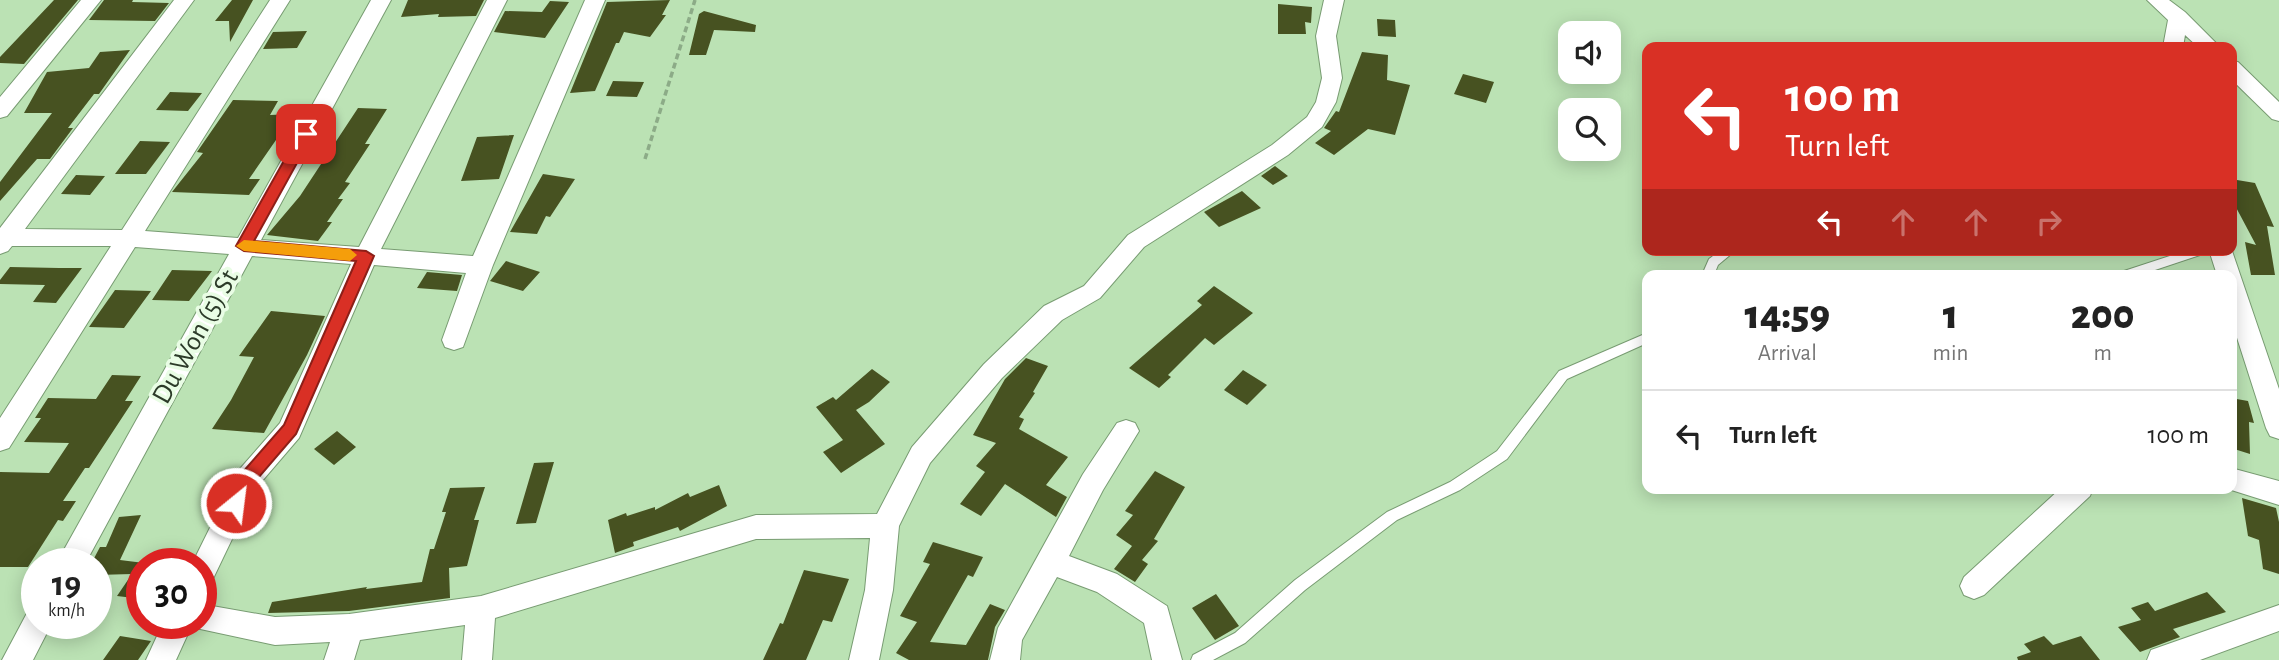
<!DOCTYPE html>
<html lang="en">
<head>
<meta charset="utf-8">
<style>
  body { margin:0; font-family:"Alegreya Sans",sans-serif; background:#f2f2f2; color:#222; height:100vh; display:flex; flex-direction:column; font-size:26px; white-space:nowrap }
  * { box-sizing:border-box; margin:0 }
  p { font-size:23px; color:#767676 }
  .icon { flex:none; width:38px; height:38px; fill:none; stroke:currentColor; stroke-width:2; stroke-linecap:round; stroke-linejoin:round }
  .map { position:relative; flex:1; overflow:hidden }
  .drawer { position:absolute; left:1642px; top:270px; width:595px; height:224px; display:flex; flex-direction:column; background:#fff; border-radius:14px; box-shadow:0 4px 18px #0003 }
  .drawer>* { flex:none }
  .banner { position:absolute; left:1642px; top:42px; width:595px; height:214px; border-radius:14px; box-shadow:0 4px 18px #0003; background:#d93025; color:#fff; overflow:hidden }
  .fabs { position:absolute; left:1558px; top:21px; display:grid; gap:14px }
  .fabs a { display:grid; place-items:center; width:63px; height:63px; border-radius:14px; background:#fff; box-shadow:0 4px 18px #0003; font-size:35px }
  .speed { position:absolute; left:21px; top:548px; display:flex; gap:14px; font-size:35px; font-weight:700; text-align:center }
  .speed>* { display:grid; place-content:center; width:91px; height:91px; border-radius:50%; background:#fff; box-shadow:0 4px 18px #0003; line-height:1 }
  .speed small { font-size:18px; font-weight:400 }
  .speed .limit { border:10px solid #d22; background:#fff; color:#111 }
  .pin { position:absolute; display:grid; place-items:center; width:60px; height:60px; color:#fff; margin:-30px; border-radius:14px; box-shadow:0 4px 10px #0006 }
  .me { position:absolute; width:77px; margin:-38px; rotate:29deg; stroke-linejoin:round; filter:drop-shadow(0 0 5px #0008) }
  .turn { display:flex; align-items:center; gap:24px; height:147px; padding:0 28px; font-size:32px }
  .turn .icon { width:91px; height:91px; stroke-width:2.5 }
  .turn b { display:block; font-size:49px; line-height:60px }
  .lanes { display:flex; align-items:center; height:66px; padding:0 28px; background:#0003; justify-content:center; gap:35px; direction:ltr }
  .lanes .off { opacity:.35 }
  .eta { display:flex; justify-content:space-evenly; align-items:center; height:119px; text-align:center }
  .eta b { font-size:42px; font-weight:800; line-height:49px }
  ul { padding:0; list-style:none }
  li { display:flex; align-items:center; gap:21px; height:91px; padding:0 28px; border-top:2px solid #e0e0e0 }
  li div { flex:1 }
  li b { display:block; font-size:26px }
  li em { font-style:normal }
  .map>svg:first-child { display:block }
  .building { fill:#475221 }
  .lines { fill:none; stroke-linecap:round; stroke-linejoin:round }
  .service-casing { stroke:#789c72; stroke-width:2 }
  .minor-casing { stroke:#789c72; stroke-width:2 }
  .path { stroke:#8cab87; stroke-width:3.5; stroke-dasharray:6 3.5; stroke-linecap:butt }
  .service { fill:#fff; fill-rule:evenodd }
  .minor { fill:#fff; fill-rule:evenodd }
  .route { fill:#d93025; stroke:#8d1f18; stroke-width:2 }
  .slow { fill:#f59e0b }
  .labels { text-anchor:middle; stroke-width:7; stroke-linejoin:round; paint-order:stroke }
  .street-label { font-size:28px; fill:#2c3b29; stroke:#e9fde5 }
</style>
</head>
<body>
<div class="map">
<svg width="2279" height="660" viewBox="0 0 2279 660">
  <rect width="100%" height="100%" fill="#bbe2b4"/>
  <path class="building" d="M 54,0 L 78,0 L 24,64 L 0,63 L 0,57 Z
    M 104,0 L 133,0 L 132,2 L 169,3 L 155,21 L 89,20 Z
    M 232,0 L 253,0 L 230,42 L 229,21 L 215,21 Z
    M 408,0 L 484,0 L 476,16 L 438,17 L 439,14 L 401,17 Z
    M 670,0 L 662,15 L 666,15 L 650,37 L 624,32 L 619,43 L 616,43 L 595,91 L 570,93 L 607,2 Z
    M 550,1 L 569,2 L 545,38 L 494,32 L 505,11 L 542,12 Z
    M 1278,4 L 1312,7 L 1311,23 L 1305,22 L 1306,34 L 1278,34 Z
    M 704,11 L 756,25 L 755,32 L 714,30 L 706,55 L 689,55 L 699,14 Z
    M 1377,19 L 1395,20 L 1396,37 L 1378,36 Z
    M 307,31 L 297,48 L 263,49 L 273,32 Z
    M 130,50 L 99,94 L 94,94 L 68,128 L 73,128 L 50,159 L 37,159 L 0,201 L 0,182 L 52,113 L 24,113 L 47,72 L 89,68 L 100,52 Z
    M 1362,52 L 1388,55 L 1387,80 L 1410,85 L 1395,135 L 1368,129 L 1334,155 L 1315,143 L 1331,131 L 1324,128 L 1336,111 L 1339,112 Z
    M 1463,74 L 1494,82 L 1486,103 L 1454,94 Z
    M 613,81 L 644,82 L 637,97 L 606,96 Z
    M 170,92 L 202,93 L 188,111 L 156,110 Z
    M 233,100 L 278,101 L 270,115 L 294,114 L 249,179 L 260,179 L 249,195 L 172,192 L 203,153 L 197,152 Z
    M 358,108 L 387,109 L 365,144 L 370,144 L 345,182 L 350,183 L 338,199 L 343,199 L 327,222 L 332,222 L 318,241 L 267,235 L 300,196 Z
    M 514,135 L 499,179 L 461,181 L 477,137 Z
    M 140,141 L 170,142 L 146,174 L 115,174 Z
    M 1275,166 L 1288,176 L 1273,185 L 1261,176 Z
    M 543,174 L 575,179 L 550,217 L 546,216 L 537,234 L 510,232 Z
    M 76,175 L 105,176 L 90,195 L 61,194 Z
    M 2231,179 L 2255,183 L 2274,227 L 2267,226 L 2275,275 L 2251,275 L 2245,242 L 2256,245 L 2231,198 Z
    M 1242,191 L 1261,208 L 1219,227 L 1204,212 Z
    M 506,261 L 540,272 L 523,291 L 490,281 Z
    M 10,267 L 59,268 L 82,268 L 56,303 L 33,302 L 45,285 L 0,284 L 0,280 Z
    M 172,270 L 212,271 L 189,301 L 152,300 Z
    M 427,272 L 462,275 L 457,291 L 417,288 Z
    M 1214,286 L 1253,313 L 1214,345 L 1205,338 L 1168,375 L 1171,377 L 1159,388 L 1129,368 L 1202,305 L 1197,301 Z
    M 115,290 L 151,291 L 124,328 L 89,327 Z
    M 271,311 L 325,316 L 307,355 L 264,433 L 212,429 L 231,400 L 254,357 L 239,356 Z
    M 1026,358 L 1048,366 L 1033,392 L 1035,393 L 1019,417 L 1024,419 L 1019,429 L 1068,457 L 1046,485 L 1067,497 L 1056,517 L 1005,484 L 981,516 L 960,504 L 985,472 L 976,466 L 996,443 L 973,435 L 1005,379 Z
    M 872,369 L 890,382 L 869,402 L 856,410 L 885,444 L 841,473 L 823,452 L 843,440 L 816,407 L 833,397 L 836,400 Z
    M 1243,370 L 1267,385 L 1247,405 L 1224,390 Z
    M 112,375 L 141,376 L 125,401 L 133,401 L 89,468 L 85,468 L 63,501 L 76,501 L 63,521 L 58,520 L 28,567 L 0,567 L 0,472 L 49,473 L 69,443 L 24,442 L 41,418 L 35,418 L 48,398 L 96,399 Z
    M 2231,398 L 2248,401 L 2254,423 L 2249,422 L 2250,454 L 2231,448 Z
    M 337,431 L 356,447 L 334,465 L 314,449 Z
    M 554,462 L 536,523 L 516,524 L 534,463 Z
    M 1155,471 L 1185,487 L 1154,539 L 1158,541 L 1142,560 L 1148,564 L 1135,582 L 1114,569 L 1132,546 L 1116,535 L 1133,515 L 1125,511 Z
    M 719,485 L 727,506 L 680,531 L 678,527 L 633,542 L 634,546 L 615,553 L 608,520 L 626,513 L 627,516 L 655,507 L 655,510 L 688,493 L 690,497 Z
    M 485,487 L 474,520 L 479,520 L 467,566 L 449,568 L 450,598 L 349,611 L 268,613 L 272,602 L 367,587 L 366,589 L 422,582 L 430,549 L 434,549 L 446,512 L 442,512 L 450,488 Z
    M 2242,498 L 2276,508 L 2279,522 L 2279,574 L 2263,569 L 2259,540 L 2248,536 Z
    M 141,515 L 120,560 L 152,564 L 142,564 L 142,599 L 117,596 L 132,574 L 96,575 L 96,564 L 91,564 L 100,547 L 106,547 L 119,517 Z
    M 933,542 L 983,557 L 973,577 L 968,575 L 930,642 L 966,645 L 990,604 L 1005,610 L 995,627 L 988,660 L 909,660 L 896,653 L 917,622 L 900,616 L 930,564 L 923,562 Z
    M 804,570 L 849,579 L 832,622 L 823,620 L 806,660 L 763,660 L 780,623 L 783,624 Z
    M 2207,592 L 2226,612 L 2173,629 L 2180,637 L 2140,652 L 2118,627 L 2141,620 L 2131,608 L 2148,602 L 2155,611 Z
    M 1216,594 L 1239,626 L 1215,640 L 1192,608 Z
    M 120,636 L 151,641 L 138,660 L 103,660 Z
    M 2044,636 L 2053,645 L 2081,636 L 2100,660 L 2018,660 L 2017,657 L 2031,652 L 2024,644 Z"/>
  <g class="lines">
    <defs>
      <path id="service" d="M 1721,250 L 1736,250 L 1718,265 L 1714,275 L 1702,275 L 1709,259 Z
        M 2188,250 L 2208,250 L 2206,253 L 2140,275 L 2119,275 L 2121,272 Z
        M 1647,333 L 1647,343 L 1567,379 L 1507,459 L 1460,490 L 1397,520 L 1305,590 L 1245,643 L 1213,660 L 1191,660 L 1193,655 L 1235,633 L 1295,580 L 1387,512 L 1450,482 L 1497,451 L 1559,371 Z"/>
      <path id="minor" d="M 81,0 L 101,0 L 7,116 L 0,118 L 0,97 Z
        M 174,0 L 194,0 L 25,229 L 122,230 L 270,0 L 290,0 L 145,231 L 238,238 L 371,0 L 391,0 L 261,240 L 359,247 L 487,0 L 507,0 L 381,249 L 473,256 L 585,0 L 605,0 L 493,265 L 463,347 L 454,350 L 445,347 L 442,340 L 466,273 L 374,265 L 299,438 L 257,487 L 211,583 L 201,587 L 201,564 L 192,564 L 238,471 L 280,423 L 351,264 L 252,256 L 85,564 L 56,564 L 229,254 L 135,247 L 9,448 L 0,451 L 0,418 L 111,246 L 12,246 L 8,251 L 0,254 L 0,228 Z
        M 1324,0 L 1344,0 L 1336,36 L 1342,78 L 1336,102 L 1322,127 L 1288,155 L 1144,247 L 1100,298 L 1062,320 L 1002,378 L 930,463 L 899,526 L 893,590 L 879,660 L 849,660 L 865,590 L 870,538 L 756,539 L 495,618 L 492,660 L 462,660 L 465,625 L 360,640 L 354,660 L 324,660 L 330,642 L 275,645 L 191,627 L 176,660 L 146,660 L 163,623 L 201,623 L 201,604 L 275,617 L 349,614 L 481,596 L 756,515 L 877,514 L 912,447 L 984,364 L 1044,306 L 1084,286 L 1128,235 L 1272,145 L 1307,117 L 1316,102 L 1322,78 L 1316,36 Z
        M 2147,0 L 2169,0 L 2185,12 L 2220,47 L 2198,47 L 2185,35 L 2183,47 L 2163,47 L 2168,20 Z
        M 2231,61 L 2238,62 L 2279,102 L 2279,121 L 2272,119 L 2231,79 Z
        M 2231,248 L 2279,389 L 2279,439 L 2270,436 L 2266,428 L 2231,319 L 2231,275 L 2217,275 L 2209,250 L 2231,250 Z
        M 1126,420 L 1135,423 L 1139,431 L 1103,490 L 1069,556 L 1117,574 L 1167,606 L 1182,660 L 1152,660 L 1144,623 L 1097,592 L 1057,577 L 1022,640 L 1020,660 L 990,660 L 998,628 L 1083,474 L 1117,423 Z
        M 2231,468 L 2279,481 L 2279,505 L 2225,488 L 2231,488 Z
        M 2061,488 L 2093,488 L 2090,496 L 1984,595 L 1974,599 L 1964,595 L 1960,586 L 1964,577 Z
        M 2279,605 L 2279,631 L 2200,660 L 2147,660 L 2151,650 Z
        M 37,610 L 37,623 L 52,623 L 33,660 L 2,660 L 27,613 Z"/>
    </defs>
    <use href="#service" class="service-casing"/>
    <use href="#minor" class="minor-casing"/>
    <path class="path" d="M 645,159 L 695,0"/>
    <use href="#service" class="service"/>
    <use href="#minor" class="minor"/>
  </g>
  <path class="route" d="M 306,130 L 313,134 L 254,241 L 366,251 L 374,256 L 296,434 L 253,484 L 242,509 L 236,511 L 229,509 L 227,503 L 241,474 L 284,425 L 356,261 L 244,251 L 236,246 L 299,134 Z"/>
  <path class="slow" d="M 244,240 L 350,249 L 357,255 L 350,261 L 244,251 L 236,246 Z"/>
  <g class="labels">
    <g class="street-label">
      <text transform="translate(194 336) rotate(-61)" y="10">Du Won (5) St</text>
    </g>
  </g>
</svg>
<div class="fabs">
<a><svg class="icon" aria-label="sound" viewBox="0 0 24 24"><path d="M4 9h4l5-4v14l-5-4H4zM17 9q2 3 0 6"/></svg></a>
<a><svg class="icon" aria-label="search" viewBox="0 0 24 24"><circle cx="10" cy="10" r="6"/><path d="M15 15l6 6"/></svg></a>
</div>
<div class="speed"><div>19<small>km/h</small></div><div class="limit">30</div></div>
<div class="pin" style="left:306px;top:134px;background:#d93025"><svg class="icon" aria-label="arrive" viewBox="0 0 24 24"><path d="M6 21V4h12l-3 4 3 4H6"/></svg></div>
<svg class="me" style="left:236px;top:503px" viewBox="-20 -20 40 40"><circle r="17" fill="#d93025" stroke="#fff" stroke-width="3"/><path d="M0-11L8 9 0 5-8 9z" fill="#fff"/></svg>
<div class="banner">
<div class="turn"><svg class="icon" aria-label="left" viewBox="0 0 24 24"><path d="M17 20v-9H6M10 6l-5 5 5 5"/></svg><div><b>100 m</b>Turn left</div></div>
<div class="lanes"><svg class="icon" aria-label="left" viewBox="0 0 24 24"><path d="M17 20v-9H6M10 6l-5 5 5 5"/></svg><svg class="icon off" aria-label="ahead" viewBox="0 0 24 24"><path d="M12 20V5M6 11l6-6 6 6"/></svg><svg class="icon off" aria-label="ahead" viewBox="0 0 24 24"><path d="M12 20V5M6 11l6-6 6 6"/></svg><svg class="icon off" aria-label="right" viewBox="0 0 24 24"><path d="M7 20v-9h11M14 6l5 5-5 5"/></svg></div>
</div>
<section class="drawer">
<div class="eta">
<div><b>14:59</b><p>Arrival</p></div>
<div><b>1</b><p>min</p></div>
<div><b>200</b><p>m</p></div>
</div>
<ul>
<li><svg class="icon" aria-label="left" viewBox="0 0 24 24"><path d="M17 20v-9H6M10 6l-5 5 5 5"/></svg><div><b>Turn left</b></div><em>100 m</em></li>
</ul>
</section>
</div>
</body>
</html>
